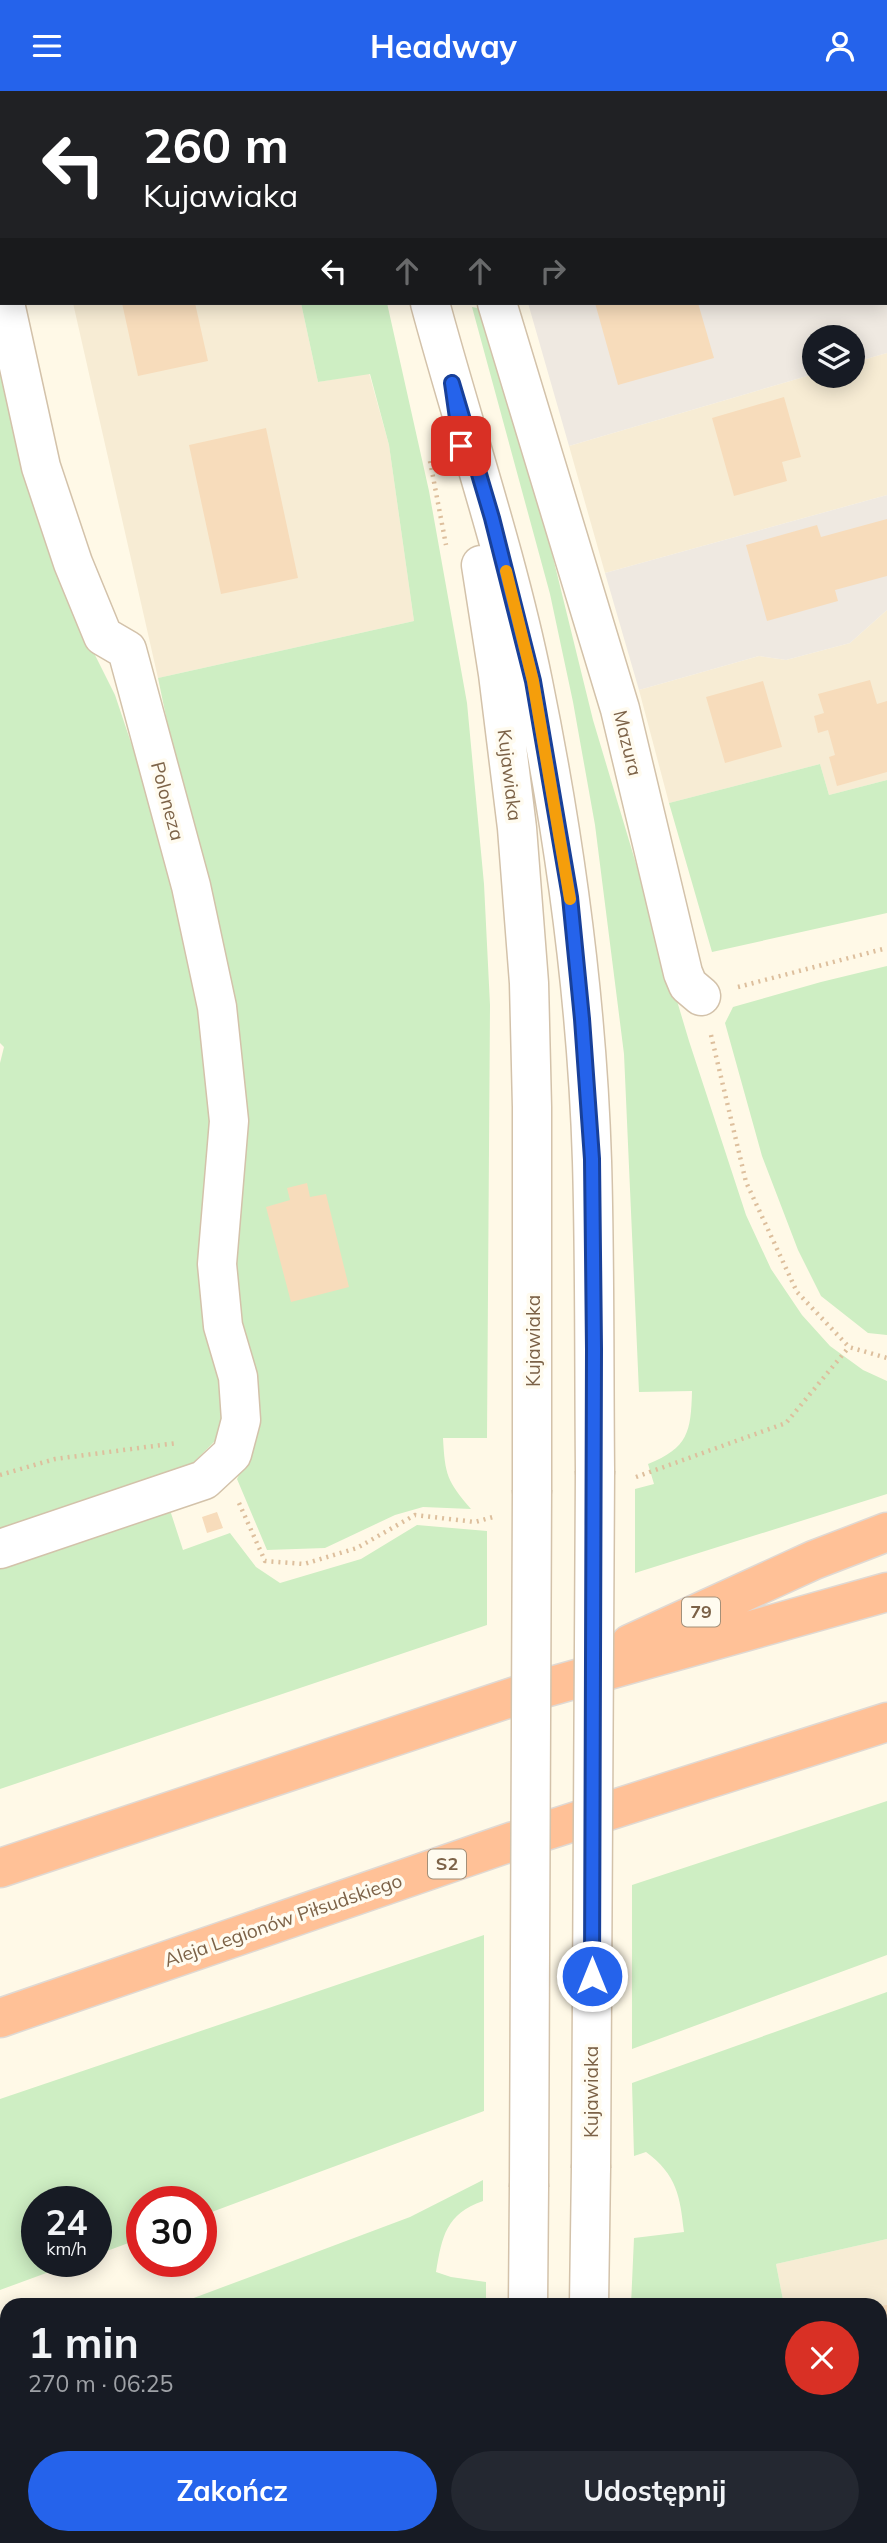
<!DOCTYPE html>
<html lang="pl">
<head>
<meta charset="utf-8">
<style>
  body { margin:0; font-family:Mulish,sans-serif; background:#242831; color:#f1f3f6; height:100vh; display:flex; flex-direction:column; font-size:26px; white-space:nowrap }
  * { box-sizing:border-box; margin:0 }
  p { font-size:23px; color:#9ea1a6 }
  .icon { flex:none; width:38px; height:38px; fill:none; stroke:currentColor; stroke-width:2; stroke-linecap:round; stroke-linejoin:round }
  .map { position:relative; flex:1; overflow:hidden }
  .sheet { position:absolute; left:0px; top:2207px; width:887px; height:247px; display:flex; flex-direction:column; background:#171b24; border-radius:21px 21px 0 0; box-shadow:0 4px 18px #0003 }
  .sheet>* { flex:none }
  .guide { position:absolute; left:0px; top:0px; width:887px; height:214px; box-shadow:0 4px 18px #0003; background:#202124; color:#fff; overflow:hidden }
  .fabs { position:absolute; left:802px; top:234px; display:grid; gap:14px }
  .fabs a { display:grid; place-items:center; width:63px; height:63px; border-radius:50%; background:#171b24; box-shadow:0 4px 18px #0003; font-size:35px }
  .speed { position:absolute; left:21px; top:2095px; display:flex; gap:14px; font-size:35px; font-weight:700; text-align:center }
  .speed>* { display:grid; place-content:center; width:91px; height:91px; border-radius:50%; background:#171b24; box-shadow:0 4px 18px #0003; line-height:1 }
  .speed small { font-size:18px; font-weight:400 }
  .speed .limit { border:10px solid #d22; background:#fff; color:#111 }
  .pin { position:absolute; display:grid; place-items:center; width:60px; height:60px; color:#fff; margin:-30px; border-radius:14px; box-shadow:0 4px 10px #0006 }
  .me { position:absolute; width:77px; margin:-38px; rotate:0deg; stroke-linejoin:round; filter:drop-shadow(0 0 5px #0008) }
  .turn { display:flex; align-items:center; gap:24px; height:147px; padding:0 28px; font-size:32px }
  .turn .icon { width:91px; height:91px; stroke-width:2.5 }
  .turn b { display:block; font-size:49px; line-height:60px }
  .lanes { display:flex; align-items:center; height:66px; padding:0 28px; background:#0003; justify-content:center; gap:35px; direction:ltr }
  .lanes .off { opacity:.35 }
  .round { display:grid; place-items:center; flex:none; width:74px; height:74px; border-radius:37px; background:#242831 }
  .overview { display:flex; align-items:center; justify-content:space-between; height:119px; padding:0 28px }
  h1 { font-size:42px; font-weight:700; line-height:52px }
  .primary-button { display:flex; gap:14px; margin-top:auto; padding:14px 28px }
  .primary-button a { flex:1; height:80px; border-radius:42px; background:#2563eb; color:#fff; font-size:28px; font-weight:700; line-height:80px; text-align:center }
  .primary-button a+a { background:#242831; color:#f1f3f6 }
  header { display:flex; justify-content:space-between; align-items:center; height:91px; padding:0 28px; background:#2563eb; color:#fff; font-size:32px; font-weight:700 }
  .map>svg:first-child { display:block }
  .residential { fill:#f7ecd4 }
  .industrial { fill:#efe9e1 }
  .green { fill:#ceeec3 }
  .building { fill:#f7dcbb }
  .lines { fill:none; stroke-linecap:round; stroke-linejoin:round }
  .minor-casing { stroke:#d3c2aa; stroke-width:41 }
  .highway-casing { stroke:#e0d9d3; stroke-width:41 }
  .path { stroke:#ddbf9d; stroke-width:4.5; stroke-dasharray:2 5; stroke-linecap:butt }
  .minor { stroke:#fff; stroke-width:38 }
  .highway { stroke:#ffc197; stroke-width:38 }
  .minor-bridge-casing { stroke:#d3c2aa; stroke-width:41; stroke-linecap:butt }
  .minor-bridge { stroke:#fff; stroke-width:38 }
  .route-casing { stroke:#184099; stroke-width:18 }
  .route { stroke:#2563eb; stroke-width:12 }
  .slow { stroke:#f59e0b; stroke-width:12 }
  .labels { text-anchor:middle; stroke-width:7; stroke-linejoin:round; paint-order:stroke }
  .shield { fill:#fffbef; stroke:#a39079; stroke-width:2 }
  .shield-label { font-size:18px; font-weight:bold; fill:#7c6247 }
  .street-label { font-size:19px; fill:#7c6247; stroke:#fffbef }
</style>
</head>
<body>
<header><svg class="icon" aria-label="menu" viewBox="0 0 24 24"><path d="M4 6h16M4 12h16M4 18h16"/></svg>Headway<svg class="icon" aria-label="person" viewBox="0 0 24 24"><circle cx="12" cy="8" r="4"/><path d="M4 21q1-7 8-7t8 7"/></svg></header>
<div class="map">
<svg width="887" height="2452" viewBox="0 0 887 2452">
  <rect width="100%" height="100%" fill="#fff9e7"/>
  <path class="residential" d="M 28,0 L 255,0 L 255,2 L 29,2 Z
    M 73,212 L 301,212 L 318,291 L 369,282 L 389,354 L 414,530 L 158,587 Z
    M 887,262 L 887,404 L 605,482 L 569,355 L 814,283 L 814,285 L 852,285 L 852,272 Z
    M 887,519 L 887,689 L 829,704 L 820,673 L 669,712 L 639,599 L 759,565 L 786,569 L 850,552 Z
    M 887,2148 L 887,2452 L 835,2452 L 834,2447 L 880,2446 L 880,2214 L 784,2214 L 776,2173 Z"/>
  <path class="industrial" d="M 467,0 L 887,0 L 887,262 L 852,272 L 852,247 L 814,247 L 814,283 L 569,355 L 528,212 L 886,212 L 886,2 Z
    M 887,404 L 887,519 L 850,552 L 786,569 L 759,565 L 639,599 L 605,482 Z"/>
  <path class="green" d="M 301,212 L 387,212 L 429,400 L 467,612 L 484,793 L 490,914 L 487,1347 L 443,1347 C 445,1384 447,1390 471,1418 L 423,1416 L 395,1424 L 325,1457 L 267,1459 L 237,1388 L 257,1345 L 232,1158 L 239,976 L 158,587 L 414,530 L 389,354 L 370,283 L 318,291 Z
    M 472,216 L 483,218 L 495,231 L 593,629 L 689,950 L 746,1124 L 771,1178 L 802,1224 L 830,1255 L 863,1279 L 887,1290 L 887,1403 L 635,1482 L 635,1398 L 654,1393 L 648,1373 C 688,1357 691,1341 692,1300 L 639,1301 L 624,963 L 595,734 L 573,611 L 550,503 Z
    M 0,259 L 92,558 L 115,604 L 179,795 L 203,888 L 228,1316 L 218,1347 L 191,1374 L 0,1441 L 0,972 L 4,956 L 0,952 Z
    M 820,673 L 829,704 L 887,689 L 887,822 L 712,861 L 669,712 Z
    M 887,875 L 887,1244 L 868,1242 L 821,1205 L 798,1159 L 762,1065 L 725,932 L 733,916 L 821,891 Z
    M 168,1413 L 183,1459 L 230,1442 L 256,1476 L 280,1492 L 361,1468 L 417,1434 L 487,1440 L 487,1534 L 0,1698 L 0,1471 Z
    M 887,1710 L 887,1864 L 632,1958 L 632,1794 Z
    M 484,1844 L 484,2020 L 201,2125 L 201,2110 L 142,2110 L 142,2147 L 96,2164 L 96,2110 L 37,2110 L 37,2170 L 79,2170 L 0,2199 L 0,2008 Z
    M 887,1901 L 887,2148 L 776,2173 L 784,2214 L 631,2214 L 634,2147 L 684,2141 C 680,2105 677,2084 646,2061 L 634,2065 L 632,1992 Z
    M 483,2089 L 483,2110 C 446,2123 442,2145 436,2181 L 451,2186 L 486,2191 L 486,2214 L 175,2214 L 410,2126 Z
    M 7,2276 L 7,2375 L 0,2377 L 0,2279 Z
    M 400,2447 L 489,2447 L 489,2452 L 401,2452 Z
    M 624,2447 L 802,2446 L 803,2452 L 624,2452 Z"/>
  <path class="building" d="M 122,212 L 195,212 L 208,270 L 138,285 Z
    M 595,212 L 698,212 L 714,267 L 618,294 Z
    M 784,306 L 801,366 L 782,371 L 787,390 L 734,405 L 712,327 Z
    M 266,337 L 298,487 L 221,503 L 189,354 Z
    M 887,428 L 887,485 L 835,499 L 838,510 L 767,530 L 746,454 L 817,434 L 821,446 Z
    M 870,589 L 877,613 L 887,610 L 887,681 L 837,695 L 829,666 L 835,664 L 828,639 L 818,642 L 814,625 L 824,622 L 818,603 Z
    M 763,590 L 782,656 L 725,672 L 706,606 Z
    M 307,1092 L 310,1106 L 326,1103 L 349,1196 L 291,1211 L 266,1116 L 290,1109 L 287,1097 Z
    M 217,1421 L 223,1437 L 207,1442 L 202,1426 Z
    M 887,2214 L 887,2245 L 880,2247 L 880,2215 Z
    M 887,2372 L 887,2451 L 855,2452 L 854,2446 L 880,2446 L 880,2373 Z"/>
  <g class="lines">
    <defs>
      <path id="minor" d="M 367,0 L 368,2
        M 440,0 L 440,2
        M 430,212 C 464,338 507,463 533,591 C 565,748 587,910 592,1070 C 595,1173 594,1277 595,1380
        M 497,212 L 620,618 L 683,882 L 688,894 L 701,905
        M 481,474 L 498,583 L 517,737 L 529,892 L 532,1016 L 532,1399
        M 0,1458 L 204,1389 L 232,1363 L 241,1329 L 238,1286 L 223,1235 L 217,1173 L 229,1030 L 217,916 L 191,795 L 127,559 L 103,545 L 73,472 L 41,376 L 5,212
        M 528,2214 L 529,2096
        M 589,2214 L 591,2077
        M 533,2446 L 533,2452
        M 588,2446 L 588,2452"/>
      <path id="highway" d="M 630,1553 L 814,1469 L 887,1441
        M 0,1777 L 516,1605 L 887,1501
        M 0,1927 L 514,1750 L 887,1631"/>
    </defs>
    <use href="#minor" class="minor-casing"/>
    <use href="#highway" class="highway-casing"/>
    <path class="path" d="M 430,370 L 446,454
      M 738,896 L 887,857
      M 711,944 L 746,1091 L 797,1201 L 849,1256 L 887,1267
      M 0,1384 L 55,1368 L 177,1352
      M 636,1386 L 786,1332 L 849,1256
      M 239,1412 L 265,1470 L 304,1473 L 357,1457 L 415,1424 L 475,1431 L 493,1426"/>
    <use href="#minor" class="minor"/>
    <use href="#highway" class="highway"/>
    <defs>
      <path id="minor-bridge" d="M 591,2077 L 595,1380
        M 529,2096 L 532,1399"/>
    </defs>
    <use href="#minor-bridge" class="minor-bridge-casing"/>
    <use href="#minor-bridge" class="minor-bridge"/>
  </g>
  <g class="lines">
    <defs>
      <path id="route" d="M 461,355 L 452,292 L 492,427 L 533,590 L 570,806 L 582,928 L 592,1068 L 594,1258 L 592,1885"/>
    </defs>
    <use href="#route" class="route-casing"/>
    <use href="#route" class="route"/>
    <path class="slow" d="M 506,480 L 533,590 L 570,808"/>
  </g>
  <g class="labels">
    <g class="shield">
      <rect x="682" y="1506.5" width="38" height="29" rx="5"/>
      <rect x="428" y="1758.5" width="38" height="29" rx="5"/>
    </g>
    <g class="shield-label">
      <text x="701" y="1527">79</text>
      <text x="447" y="1779">S2</text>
    </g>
    <g class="street-label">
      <text transform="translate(628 652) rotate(76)" y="7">Mazura</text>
      <text transform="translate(510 684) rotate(83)" y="7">Kujawiaka</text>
      <text transform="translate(168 710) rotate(75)" y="7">Poloneza</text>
      <text transform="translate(533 1250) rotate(-90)" y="7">Kujawiaka</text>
      <text transform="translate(283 1829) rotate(-19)" y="7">Aleja Legionów Piłsudskiego</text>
      <text transform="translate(591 2001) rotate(-90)" y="7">Kujawiaka</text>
    </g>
  </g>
</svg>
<div class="fabs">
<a><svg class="icon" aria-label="layers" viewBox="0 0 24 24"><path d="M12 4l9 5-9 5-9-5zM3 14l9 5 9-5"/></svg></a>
</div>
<div class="speed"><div>24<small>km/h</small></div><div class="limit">30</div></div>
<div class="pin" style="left:461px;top:355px;background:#d93025"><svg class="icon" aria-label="arrive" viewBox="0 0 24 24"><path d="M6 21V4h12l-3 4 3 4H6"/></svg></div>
<svg class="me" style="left:592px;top:1885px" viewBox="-20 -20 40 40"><circle r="17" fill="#2563eb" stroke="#fff" stroke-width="3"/><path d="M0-11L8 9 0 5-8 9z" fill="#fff"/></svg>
<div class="guide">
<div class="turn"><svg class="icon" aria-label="left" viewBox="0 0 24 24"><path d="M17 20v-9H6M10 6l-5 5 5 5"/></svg><div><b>260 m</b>Kujawiaka</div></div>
<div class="lanes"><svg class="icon" aria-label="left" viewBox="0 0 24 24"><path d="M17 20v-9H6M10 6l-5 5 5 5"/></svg><svg class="icon off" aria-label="ahead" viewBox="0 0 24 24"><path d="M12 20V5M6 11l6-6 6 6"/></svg><svg class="icon off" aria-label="ahead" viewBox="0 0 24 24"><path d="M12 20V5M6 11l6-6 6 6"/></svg><svg class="icon off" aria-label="right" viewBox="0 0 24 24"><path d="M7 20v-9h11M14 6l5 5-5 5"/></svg></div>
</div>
<section class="sheet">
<div class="overview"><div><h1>1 min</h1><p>270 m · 06:25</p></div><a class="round" style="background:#d93025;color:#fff"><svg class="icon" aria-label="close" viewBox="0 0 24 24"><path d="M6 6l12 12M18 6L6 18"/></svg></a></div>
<div class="primary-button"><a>Zakończ</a><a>Udostępnij</a></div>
</section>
</div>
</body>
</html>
